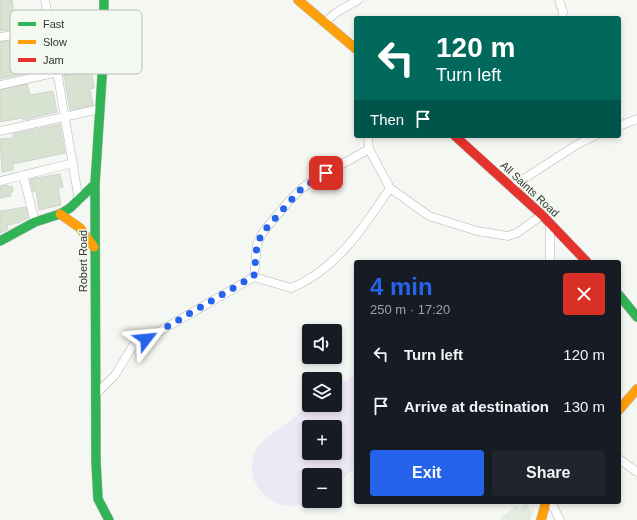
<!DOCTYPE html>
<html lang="en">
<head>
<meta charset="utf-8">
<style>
  body { margin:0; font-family:Arial,sans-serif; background:#20242c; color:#f1f3f6; height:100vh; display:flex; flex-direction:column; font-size:15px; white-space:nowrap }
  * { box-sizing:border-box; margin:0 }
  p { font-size:13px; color:#9ea1a6 }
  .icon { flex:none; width:22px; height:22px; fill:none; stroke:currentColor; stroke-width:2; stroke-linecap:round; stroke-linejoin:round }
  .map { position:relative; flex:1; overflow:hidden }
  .panel { position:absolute; left:354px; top:260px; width:267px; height:244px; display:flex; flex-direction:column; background:#171b24; border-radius:4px; box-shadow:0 2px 6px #0003 }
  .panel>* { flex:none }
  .banner { position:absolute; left:354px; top:16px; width:267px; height:122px; border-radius:4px; box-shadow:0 2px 6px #0003; background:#00695c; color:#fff; overflow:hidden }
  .tools { position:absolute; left:302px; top:324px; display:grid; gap:8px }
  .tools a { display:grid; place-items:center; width:40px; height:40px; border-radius:4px; background:#171b24; box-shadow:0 2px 6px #0003; font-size:20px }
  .pin { position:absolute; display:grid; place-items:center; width:34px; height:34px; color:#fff; margin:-17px; border-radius:8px; box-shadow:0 2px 6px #0006 }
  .me { position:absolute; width:44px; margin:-22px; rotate:61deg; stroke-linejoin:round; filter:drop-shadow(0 0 3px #0008) }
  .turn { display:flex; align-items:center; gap:14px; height:84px; padding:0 16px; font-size:18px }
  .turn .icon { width:52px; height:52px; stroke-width:2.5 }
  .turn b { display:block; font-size:28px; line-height:34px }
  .then { display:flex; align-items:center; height:38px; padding:0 16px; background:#0003; gap:8px; font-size:15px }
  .round { display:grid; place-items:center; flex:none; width:42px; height:42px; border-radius:4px; background:#20242c }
  .summary { display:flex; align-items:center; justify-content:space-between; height:68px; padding:0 16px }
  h1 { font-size:24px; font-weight:600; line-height:30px; color:#2563eb }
  .cta { display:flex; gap:8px; margin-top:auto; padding:8px 16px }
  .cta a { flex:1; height:46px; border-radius:4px; background:#2563eb; color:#fff; font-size:16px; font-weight:600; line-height:46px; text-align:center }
  .cta a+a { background:#20242c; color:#f1f3f6 }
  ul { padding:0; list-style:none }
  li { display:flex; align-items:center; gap:12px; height:52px; padding:0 16px }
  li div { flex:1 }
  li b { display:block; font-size:15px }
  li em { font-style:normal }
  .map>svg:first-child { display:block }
  .built { fill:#e5ebe1 }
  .green { fill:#ece8f5; fill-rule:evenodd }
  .building { fill:#d8e2d1; stroke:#d2d4d0 }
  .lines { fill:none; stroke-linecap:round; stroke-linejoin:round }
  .street-casing { stroke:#b4b6b2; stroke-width:9 }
  .fast-casing { stroke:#b4b6b2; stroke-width:10 }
  .slow-casing { stroke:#b4b6b2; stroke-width:10 }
  .jam-casing { stroke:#b4b6b2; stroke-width:10 }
  .street { stroke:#fdfefd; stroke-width:8 }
  .fast { stroke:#30b455; stroke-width:9 }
  .slow { stroke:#ff9f0a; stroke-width:9 }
  .jam { stroke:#e5322d; stroke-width:9 }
  .route { stroke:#2563eb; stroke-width:7; stroke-dasharray:0 12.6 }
  .labels { text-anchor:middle; stroke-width:3; stroke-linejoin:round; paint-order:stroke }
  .street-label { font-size:11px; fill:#323431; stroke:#f3f9f0 }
  .key { fill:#f3f9f0; stroke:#b9beb7; stroke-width:1 }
  .key-label { font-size:11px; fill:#323431 }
</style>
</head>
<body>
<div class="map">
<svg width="637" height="520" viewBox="0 0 637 520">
  <rect width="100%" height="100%" fill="#f4f7f2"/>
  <path class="built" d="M 525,502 L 527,502 L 531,512 L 535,502 L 530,520 L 499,520 L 516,505 L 520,509 Z"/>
  <path class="green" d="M 356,374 L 356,468 L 335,484 L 335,475 L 309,475 L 310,501 C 278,520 239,484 256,450 C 262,439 276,432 286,424 C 294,418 302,410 311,406 C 316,403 328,405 335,405 L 335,388 ZM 309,427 L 335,427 L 335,453 L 309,453 Z"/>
  <path class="building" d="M 0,0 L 12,0 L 14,13 L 32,10 L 34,26 L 0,31 Z
    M 44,35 L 50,68 L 0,79 L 0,42 Z
    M 91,70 L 94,86 L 94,88 L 90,89 L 93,105 L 70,110 L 64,76 Z
    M 27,84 L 30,95 L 53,91 L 57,112 L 23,120 L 22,118 L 0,122 L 0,90 Z
    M 60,124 L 65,153 L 13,164 L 13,170 L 2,172 L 0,139 L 13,138 L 13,134 Z
    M 60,174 L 63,187 L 58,188 L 61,205 L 39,210 L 36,191 L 33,192 L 30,179 Z
    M 8,185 L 8,187 L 12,186 L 13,192 L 10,192 L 11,196 L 0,198 L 0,186 Z
    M 26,207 L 28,218 L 18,223 L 7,225 L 8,229 L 0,233 L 0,211 Z"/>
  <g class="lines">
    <defs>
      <path id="street" d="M 45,0 L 79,201
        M 559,0 L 563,12 L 562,18
        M 325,22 L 337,12 L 358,0
        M 0,37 L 50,29
        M 0,85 L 103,62
        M 619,126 L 637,119
        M 0,131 L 100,109
        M 368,136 L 369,149 L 390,188 L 429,216 L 477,231 L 508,236 L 517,233 L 542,215
        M 23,175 L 35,222
        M 0,181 L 73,163
        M 511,187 L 578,144 L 595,136
        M 550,262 L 550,224
        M 254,277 L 291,288 C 336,270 364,227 390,188
        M 96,394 L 115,375 L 132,347 L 254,277 L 257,244 L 263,232 L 289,201 L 301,189 L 312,181 L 369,149
        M 619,459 L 637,472
        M 551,502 L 560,520"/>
      <path id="fast" d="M 104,0 L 103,62 L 95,184 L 96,462 L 98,499 L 109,520
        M 0,241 L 35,222 L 60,214 L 70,208 L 95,184
        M 619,295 L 637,317"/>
      <path id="slow" d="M 298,0 L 356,49
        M 60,214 L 80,228 L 94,247
        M 619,410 L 637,389
        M 541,520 L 546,502"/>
      <path id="jam" d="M 455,136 L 542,215 L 587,262"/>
    </defs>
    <use href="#street" class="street-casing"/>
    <use href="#fast" class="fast-casing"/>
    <use href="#slow" class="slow-casing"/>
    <use href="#jam" class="jam-casing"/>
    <use href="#street" class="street"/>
    <use href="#fast" class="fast"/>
    <use href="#slow" class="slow"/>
    <use href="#jam" class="jam"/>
  </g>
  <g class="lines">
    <path class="route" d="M 146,339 L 254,276 L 257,244 L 263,232 L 301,189 L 326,173"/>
  </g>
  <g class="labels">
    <g class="street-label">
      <text transform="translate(530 189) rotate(43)" y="4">All Saints Road</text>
      <text transform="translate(83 261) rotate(-90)" y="4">Robert Road</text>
    </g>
  </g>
  <rect x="10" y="10" width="132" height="64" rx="6" class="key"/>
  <rect x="18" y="22" width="18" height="4" fill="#30b455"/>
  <rect x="18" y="40" width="18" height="4" fill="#ff9f0a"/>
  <rect x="18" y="58" width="18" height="4" fill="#e5322d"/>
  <g class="key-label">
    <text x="43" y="28">Fast</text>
    <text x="43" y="46">Slow</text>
    <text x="43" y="64">Jam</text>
  </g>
</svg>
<div class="tools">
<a><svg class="icon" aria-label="sound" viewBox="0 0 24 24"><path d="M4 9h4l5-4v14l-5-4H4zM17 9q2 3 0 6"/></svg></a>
<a><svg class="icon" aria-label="layers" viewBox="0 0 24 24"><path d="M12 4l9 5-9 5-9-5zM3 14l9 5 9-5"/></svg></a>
<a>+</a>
<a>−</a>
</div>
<div class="pin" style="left:326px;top:173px;background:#d93025"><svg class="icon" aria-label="arrive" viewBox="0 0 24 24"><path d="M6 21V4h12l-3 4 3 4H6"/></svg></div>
<svg class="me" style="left:146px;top:339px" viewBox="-20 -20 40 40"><path d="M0-17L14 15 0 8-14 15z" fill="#2563eb" stroke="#fff" stroke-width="4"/></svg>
<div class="banner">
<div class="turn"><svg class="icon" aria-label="left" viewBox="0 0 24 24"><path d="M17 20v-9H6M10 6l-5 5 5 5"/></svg><div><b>120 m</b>Turn left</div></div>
<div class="then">Then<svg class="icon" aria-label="arrive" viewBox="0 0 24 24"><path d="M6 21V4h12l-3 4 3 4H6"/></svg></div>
</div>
<section class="panel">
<div class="summary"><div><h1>4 min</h1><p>250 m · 17:20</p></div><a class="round" style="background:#d93025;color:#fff"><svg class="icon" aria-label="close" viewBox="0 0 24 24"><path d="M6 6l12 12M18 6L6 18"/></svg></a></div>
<ul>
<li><svg class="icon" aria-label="left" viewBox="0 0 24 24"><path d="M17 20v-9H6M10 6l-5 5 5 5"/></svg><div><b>Turn left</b></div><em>120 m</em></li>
<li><svg class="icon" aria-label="arrive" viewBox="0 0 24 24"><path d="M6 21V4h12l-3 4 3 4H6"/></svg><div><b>Arrive at destination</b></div><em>130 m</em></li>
</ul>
<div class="cta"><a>Exit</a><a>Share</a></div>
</section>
</div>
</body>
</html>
